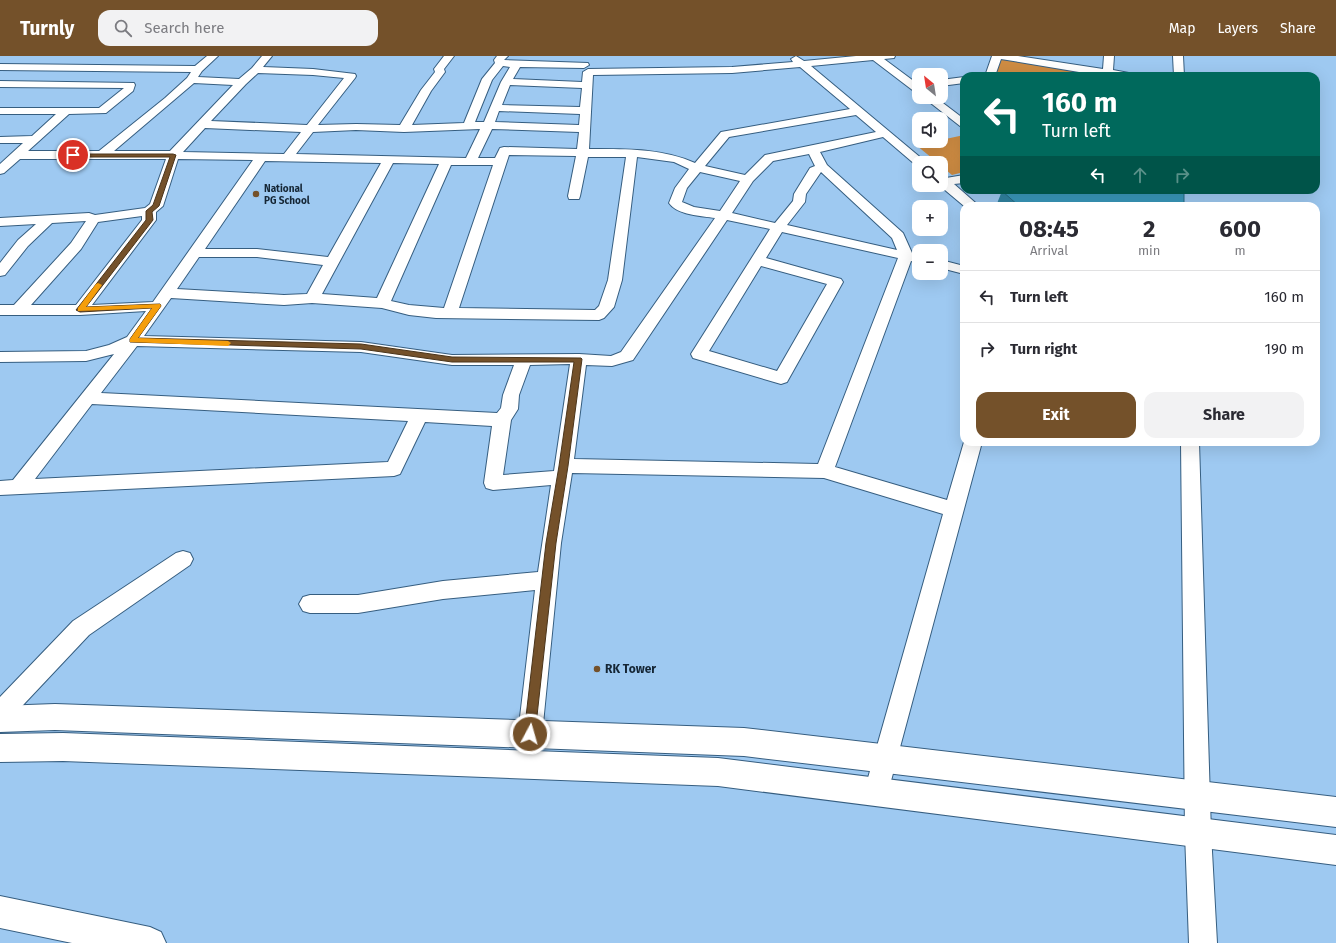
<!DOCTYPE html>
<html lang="en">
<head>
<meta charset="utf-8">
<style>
  body { margin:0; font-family:"Fira Sans",sans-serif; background:#f2f2f3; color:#2b2b33; height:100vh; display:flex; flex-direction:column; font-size:15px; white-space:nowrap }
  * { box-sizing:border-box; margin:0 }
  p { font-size:13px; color:#7c7c81 }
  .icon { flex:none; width:22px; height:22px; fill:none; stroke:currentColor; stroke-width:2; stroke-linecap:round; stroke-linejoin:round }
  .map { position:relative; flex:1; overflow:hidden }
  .sheet { position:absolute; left:960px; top:146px; width:360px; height:244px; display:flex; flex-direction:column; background:#fff; border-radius:12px; box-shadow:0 4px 16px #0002 }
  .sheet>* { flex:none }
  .hud { position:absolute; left:960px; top:16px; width:360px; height:122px; border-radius:12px; box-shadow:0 4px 16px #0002; background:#00695c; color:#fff; overflow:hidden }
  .needle { width:26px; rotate:330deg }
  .buttons { position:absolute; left:912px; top:12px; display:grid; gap:8px }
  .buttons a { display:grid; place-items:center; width:36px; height:36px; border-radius:8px; background:#fff; box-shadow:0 4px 16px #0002; font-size:20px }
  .pin { position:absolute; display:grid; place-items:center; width:34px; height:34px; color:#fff; margin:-17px; border:2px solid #fff; border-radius:50%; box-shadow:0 1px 4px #0007 }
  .me { position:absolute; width:44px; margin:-22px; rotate:6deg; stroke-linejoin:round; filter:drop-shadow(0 0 3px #0008) }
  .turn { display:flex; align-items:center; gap:14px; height:84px; padding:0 16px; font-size:18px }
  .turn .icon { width:52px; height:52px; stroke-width:2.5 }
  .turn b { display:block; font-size:28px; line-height:34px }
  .lanes { display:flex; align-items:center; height:38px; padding:0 16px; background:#0003; justify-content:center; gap:20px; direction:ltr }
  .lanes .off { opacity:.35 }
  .eta { display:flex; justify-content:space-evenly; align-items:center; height:68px; text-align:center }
  .eta b { font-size:24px; font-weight:700; line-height:28px }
  .button { display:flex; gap:8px; margin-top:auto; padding:8px 16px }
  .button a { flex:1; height:46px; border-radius:12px; background:#74512a; color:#fff; font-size:16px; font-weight:700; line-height:46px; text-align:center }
  .button a+a { background:#f2f2f3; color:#2b2b33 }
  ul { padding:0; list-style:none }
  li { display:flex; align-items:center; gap:12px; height:52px; padding:0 16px; border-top:1px solid #e1e1e2 }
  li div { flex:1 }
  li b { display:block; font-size:15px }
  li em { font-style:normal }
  header { display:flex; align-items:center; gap:24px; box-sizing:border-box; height:56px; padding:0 20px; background:#74512a; color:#fff }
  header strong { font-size:19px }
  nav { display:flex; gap:22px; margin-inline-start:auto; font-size:14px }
  .search { width:280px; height:36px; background:#f2f2f3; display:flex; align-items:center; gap:10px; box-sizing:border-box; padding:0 14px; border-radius:12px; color:#7c7c81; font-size:15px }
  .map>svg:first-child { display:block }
  .green { fill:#ce8c43 }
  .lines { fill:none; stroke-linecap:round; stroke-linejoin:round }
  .minor-casing { stroke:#365e80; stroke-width:2 }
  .tertiary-casing { stroke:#365e80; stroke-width:2 }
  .minor { fill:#fff; fill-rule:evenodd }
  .tertiary { fill:#fff; fill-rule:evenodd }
  .wall { fill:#3183a1 }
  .building { fill:#3998bb; stroke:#286a83 }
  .route { fill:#74512a; stroke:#4b351b }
  .slow { fill:#f59e0b }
  .poi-dot { fill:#74512a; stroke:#9ec9f1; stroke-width:1.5 }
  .labels { text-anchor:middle; stroke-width:4; stroke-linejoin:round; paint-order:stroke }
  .far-poi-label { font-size:10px; font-weight:bold; fill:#152635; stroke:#9ec9f1; text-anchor:start }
  .poi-label { font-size:12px; font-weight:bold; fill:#152635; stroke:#9ec9f1; text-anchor:start }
</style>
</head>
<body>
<header>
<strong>Turnly</strong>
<div class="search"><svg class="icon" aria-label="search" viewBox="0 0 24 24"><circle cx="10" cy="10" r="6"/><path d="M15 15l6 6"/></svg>Search here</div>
<nav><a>Map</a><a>Layers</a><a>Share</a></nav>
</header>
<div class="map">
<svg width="1336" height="887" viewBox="0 0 1336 887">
  <rect width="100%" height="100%" fill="#9ec9f1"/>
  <path class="green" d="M 1002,2 L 1103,18 L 1102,20 L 995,20 Z
    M 964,79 L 964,116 L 952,119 L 941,110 L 941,107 L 938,107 L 916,89 L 941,85 L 941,84 Z"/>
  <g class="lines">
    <defs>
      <path id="minor" d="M 207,0 L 218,0 L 202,15 L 198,21 L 239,23 L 252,12 L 262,0 L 272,0 L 263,11 L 313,13 L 355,18 L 356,20 L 355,22 L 318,69 L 356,68 L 400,69 L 421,34 L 435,16 L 434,13 L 444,0 L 454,0 L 444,13 L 445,16 L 431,35 L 412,69 L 464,67 L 482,23 L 495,7 L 494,4 L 497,0 L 508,0 L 504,4 L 588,7 L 589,9 L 584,12 L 520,11 L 513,23 L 582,26 L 583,16 L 588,13 L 732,11 L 793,6 L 791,3 L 796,0 L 804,5 L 856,0 L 895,0 L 894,2 L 884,3 L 919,29 L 919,37 L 915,36 L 873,4 L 811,10 L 927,107 L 919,107 L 919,110 L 917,110 L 883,81 L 820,96 L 827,109 L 903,177 L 912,197 L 919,199 L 919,207 L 911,205 L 835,411 L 947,444 L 964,386 L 982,386 L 888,736 L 885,745 L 876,748 L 867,745 L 864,736 L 943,458 L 824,422 L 572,417 L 561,487 L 542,678 L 538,686 L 530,690 L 522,686 L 518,678 L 535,534 L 443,543 L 358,557 L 310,557 L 303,555 L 299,548 L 303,541 L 310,539 L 358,539 L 443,525 L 538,516 L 551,429 L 493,434 L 486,432 L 484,427 L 492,370 L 425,366 L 400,418 L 394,420 L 0,439 L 0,425 L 13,424 L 114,298 L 86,305 L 0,306 L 0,296 L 86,295 L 109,289 L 127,281 L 146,255 L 80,259 L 0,259 L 0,249 L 14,249 L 71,187 L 86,165 L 52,167 L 28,190 L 5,219 L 0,220 L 0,207 L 18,184 L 36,168 L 0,170 L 0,162 L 89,157 L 95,159 L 145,152 L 150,148 L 166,103 L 20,103 L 4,117 L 0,118 L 0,108 L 23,87 L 0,87 L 0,81 L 32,80 L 56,58 L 0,58 L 0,52 L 99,52 L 124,32 L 0,31 L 0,25 L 134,27 L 135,29 L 133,35 L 106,57 L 69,58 L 28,95 L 99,95 L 165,42 L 187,22 L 191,16 L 0,14 L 0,8 L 195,10 ZM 503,10 L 510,11 L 501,26 L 484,66 L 475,66 L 492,24 ZM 800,11 L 850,53 L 721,76 L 695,107 C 662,92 624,93 589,93 L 593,19 L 732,17 ZM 258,17 L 313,19 L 344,22 L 307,69 L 211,65 L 246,28 ZM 194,27 L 233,29 L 170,95 L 114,95 ZM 510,29 L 582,32 L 580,51 L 502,49 ZM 499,55 L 580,58 L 579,69 L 495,66 ZM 856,59 L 876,76 L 765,99 L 745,119 L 705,110 L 729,81 ZM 205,72 L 301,76 L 284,98 L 183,96 ZM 480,73 L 466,102 L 296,98 L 313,76 L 356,74 L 404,76 ZM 492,73 L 579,76 L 577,93 L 504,91 L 500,92 L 495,102 L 478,102 ZM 809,98 L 815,110 L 810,112 L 794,138 L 793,145 L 775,167 L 732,157 L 753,125 L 773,105 ZM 509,99 L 576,100 L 568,140 L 569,143 L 579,143 L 580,140 L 588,101 L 626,101 L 608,224 L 599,250 L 595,254 L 459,252 ZM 637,101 L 674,106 L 689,113 L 675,132 L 669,147 C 677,159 702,160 715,162 L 621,296 L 611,300 L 579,298 L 452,299 L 361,286 L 144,280 L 171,242 L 284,249 L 312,247 L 382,252 L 409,259 L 436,262 L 599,264 L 604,262 L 614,251 L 622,224 ZM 178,103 L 253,104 L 153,246 L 92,249 L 156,164 L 156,156 L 163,150 ZM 265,105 L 381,107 L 328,201 L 257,193 L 205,193 ZM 393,107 L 439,108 L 377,242 L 322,238 ZM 451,109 L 493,109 L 444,252 L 409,249 L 391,245 ZM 700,116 L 740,125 L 720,155 L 694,151 L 682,146 L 687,132 ZM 821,116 L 892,182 L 897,194 L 787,169 L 805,146 L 806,138 ZM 142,160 L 142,164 L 76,249 L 31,249 L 81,193 L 98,166 ZM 727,164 L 770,173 L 691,298 L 693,302 L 781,328 L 787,326 L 843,226 L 841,223 L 766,202 L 782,176 L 898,202 L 818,408 L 574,403 L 586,309 L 612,310 L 633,304 ZM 199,201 L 257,201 L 323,209 L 307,238 L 284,239 L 177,233 ZM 761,210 L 827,228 L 777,315 L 709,295 ZM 137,290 L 361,296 L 452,309 L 514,309 L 503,339 L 501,352 L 497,357 L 101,337 ZM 570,308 L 554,415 L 503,419 L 511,364 L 518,353 L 519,339 L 530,309 ZM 92,348 L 408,365 L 388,406 L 35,423 Z
        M 992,0 L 1018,0 L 1103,13 L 1104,0 L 1114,0 L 1113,14 L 1134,18 L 1135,20 L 1103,20 L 1001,3 L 995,20 L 985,20 Z
        M 1173,0 L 1183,0 L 1184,20 L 1174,20 Z
        M 964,21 L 964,27 L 941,30 L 941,24 Z
        M 923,41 L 935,41 L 964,63 L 964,71 L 960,70 Z
        M 964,119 L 964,127 L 954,128 L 979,150 L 964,150 L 939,129 L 941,129 L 941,120 L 946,122 Z
        M 941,204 L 964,210 L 964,218 L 941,212 Z
        M 1181,386 L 1199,386 L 1211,777 L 1217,887 L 1189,887 L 1185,777 Z
        M 183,495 L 190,497 L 193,503 L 190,509 L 89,579 L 8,665 L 0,668 L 0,641 L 73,565 L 176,497 Z"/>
      <path id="tertiary" d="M 55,648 L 744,672 L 1336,741 L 1336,771 L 744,700 L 55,674 L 0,676 L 0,650 Z
        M 63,677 L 718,702 L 1336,779 L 1336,809 L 718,730 L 63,705 L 0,706 L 0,678 Z
        M 0,840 L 150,871 L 161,876 L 166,887 L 72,887 L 0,872 Z"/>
    </defs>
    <use href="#minor" class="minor-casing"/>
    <use href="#tertiary" class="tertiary-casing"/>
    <use href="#minor" class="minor"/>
    <use href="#tertiary" class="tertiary"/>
  </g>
  <path class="wall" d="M 1002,135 L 1184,150 L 996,150 Z"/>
  <path class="building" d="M 1004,134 L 1184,134 L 1184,150 L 1019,150 L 1002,135 Z"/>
  <path class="route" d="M 71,98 L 173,98 L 176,99 L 159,150 L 152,156 L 153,164 L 86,251 L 160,248 L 161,250 L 138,282 L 361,288 L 452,301 L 581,302 L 582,303 L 568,410 L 556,487 L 535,678 L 534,682 L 530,684 L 526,682 L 524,678 L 546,487 L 559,410 L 574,306 L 452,306 L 361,293 L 130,286 L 130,283 L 152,252 L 80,256 L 76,254 L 146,164 L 146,155 L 153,149 L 170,101 L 73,101 L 71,99 Z"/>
  <path class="slow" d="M 98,227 L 102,229 L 86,251 L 160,248 L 161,250 L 138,282 L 228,285 L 231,287 L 228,290 L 130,286 L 130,283 L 152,252 L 78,255 L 78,252 L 96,228 Z"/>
  <g class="poi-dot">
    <circle cx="256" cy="138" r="4"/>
    <circle cx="597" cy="613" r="4"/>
  </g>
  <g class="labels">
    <g class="far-poi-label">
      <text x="264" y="136">National<tspan x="264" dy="12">PG School</tspan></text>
    </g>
    <g class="poi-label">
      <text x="605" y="617">RK Tower</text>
    </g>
  </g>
</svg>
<div class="buttons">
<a><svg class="needle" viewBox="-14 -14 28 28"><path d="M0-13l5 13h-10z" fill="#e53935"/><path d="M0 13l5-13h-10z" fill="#7c7c81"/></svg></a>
<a><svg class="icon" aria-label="sound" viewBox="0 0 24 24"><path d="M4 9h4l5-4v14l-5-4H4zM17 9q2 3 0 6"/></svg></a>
<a><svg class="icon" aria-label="search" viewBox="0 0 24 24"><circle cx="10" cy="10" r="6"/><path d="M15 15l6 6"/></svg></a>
<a>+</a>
<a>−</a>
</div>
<div class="pin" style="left:73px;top:99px;background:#d93025"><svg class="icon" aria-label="arrive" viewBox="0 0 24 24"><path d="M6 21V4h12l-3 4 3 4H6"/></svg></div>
<svg class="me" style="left:530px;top:678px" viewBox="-20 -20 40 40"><circle r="17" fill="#74512a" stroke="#fff" stroke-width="3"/><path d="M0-11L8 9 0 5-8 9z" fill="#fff"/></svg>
<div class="hud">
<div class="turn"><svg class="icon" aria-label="left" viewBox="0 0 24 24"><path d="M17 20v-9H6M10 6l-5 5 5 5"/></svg><div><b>160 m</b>Turn left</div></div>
<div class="lanes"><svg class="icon" aria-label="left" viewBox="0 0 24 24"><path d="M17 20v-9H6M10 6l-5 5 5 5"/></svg><svg class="icon off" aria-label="ahead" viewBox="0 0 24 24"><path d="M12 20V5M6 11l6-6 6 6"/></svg><svg class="icon off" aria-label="right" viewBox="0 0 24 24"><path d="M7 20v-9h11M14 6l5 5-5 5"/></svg></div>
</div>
<section class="sheet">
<div class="eta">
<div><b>08:45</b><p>Arrival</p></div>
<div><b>2</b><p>min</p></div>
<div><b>600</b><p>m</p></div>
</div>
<ul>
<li><svg class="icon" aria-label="left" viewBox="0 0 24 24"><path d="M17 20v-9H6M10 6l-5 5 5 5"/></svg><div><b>Turn left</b></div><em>160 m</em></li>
<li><svg class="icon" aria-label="right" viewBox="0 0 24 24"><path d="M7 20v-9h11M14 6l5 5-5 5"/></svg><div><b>Turn right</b></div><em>190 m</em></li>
</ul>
<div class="button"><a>Exit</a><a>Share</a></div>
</section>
</div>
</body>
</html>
